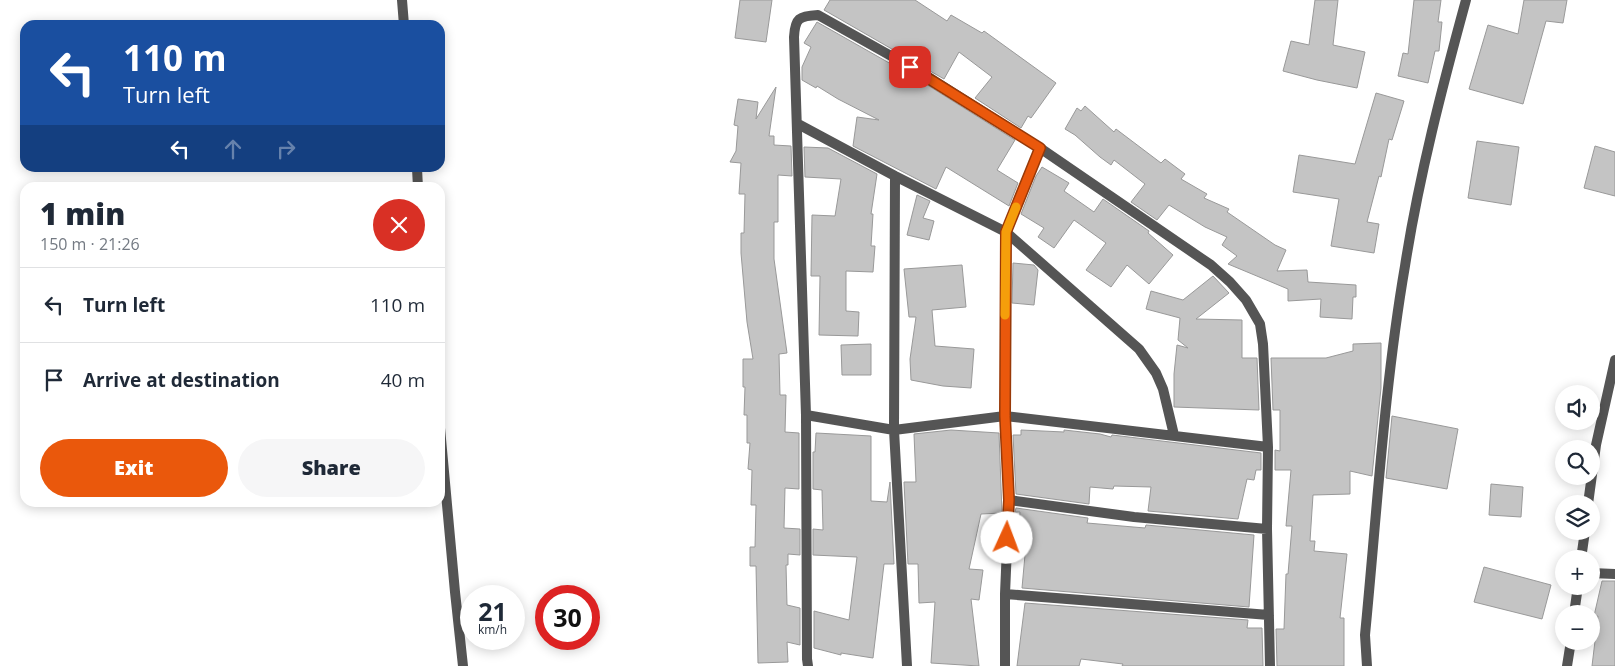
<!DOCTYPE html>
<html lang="en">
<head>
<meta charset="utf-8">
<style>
  body { margin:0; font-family:"Open Sans",sans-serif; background:#f6f6f7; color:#1f2937; height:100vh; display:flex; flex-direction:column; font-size:19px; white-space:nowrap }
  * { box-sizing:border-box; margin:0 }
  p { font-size:16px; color:#747a83 }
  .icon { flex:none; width:28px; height:28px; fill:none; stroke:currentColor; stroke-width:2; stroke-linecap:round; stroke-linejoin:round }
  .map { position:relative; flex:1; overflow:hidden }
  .side { position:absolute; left:20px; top:182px; width:425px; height:325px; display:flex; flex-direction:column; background:#fff; border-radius:15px; box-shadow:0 2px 12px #0003 }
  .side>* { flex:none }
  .guide { position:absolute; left:20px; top:20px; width:425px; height:152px; border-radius:15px; box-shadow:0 2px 12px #0003; background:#1a4fa0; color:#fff; overflow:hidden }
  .controls { position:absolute; left:1555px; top:385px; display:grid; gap:10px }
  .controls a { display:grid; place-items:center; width:45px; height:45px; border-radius:50%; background:#fff; box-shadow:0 2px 12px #0003; font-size:25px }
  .speed { position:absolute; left:460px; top:585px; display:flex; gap:10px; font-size:25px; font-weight:700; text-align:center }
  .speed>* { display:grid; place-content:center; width:65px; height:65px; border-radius:50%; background:#fff; box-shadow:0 2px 12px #0003; line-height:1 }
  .speed small { font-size:12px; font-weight:400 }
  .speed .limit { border:8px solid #d22; background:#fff; color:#111 }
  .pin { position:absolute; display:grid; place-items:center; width:42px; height:42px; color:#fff; margin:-21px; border-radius:10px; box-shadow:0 2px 8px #0006 }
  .me { position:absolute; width:55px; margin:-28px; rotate:2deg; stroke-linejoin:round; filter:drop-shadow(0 0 4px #0008) }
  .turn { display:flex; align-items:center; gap:18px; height:105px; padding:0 20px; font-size:22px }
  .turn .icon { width:65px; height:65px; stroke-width:2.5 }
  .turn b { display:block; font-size:35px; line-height:42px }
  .lanes { display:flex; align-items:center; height:48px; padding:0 20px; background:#0003; justify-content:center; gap:25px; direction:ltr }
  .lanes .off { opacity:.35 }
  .round { display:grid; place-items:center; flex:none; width:52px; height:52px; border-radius:26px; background:#f6f6f7 }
  .summary { display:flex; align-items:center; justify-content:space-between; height:85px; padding:0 20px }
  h1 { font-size:30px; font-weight:800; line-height:38px }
  .action { display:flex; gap:10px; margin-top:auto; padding:10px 20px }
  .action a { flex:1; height:58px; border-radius:30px; background:#ea580c; color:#fff; font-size:20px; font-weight:800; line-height:58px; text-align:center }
  .action a+a { background:#f6f6f7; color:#1f2937 }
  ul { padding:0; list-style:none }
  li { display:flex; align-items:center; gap:15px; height:75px; padding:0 20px; border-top:1px solid #e0e1e3 }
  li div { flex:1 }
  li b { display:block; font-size:19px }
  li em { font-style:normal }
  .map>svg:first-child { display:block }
  .building { fill:#c4c4c4; stroke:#999 }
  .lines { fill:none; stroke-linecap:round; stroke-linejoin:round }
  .minor { stroke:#555; stroke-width:10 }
  .tertiary { stroke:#555; stroke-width:10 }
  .route-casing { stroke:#983908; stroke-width:12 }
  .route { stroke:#ea580c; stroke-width:9 }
  .slow { stroke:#f59e0b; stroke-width:9 }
</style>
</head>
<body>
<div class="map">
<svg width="1615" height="666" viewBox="0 0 1615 666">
  <rect width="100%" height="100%" fill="#fff"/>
  <path class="building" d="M 740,0 L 772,0 L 766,42 L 735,38 Z
    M 830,0 L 915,0 L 947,21 L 951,15 L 982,33 L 984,31 L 1056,83 L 1031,118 L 1028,116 L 1021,128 L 975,98 L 992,77 L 959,52 L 944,79 L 824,10 Z
    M 1315,0 L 1338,0 L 1333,45 L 1365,52 L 1357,88 L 1317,80 L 1283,71 L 1291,41 L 1309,45 Z
    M 1414,0 L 1441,0 L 1438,22 L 1442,22 L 1439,51 L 1435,51 L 1428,83 L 1398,76 L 1403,53 L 1408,54 Z
    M 1524,0 L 1567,0 L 1563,23 L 1546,21 L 1523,104 L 1469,89 L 1488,25 L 1518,34 Z
    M 817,22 L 921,81 L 1015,140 L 997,170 L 1018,183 L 1009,206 L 946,167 L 936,189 L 853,146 L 857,117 L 879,120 L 838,99 L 817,86 L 816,88 L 802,80 L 802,67 L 811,47 L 804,43 Z
    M 776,87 L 769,136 L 774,136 L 774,145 L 791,146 L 792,176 L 778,175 L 778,222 L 774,222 L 774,259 L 787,353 L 779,354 L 780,395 L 786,395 L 785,432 L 799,433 L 799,489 L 785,488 L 784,528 L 800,529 L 800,555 L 788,554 L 788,565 L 786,565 L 787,605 L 800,608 L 800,645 L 787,642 L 788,662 L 758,663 L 756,566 L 750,566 L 750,547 L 755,547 L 756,505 L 751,505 L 752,470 L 748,469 L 750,443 L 747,443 L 747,415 L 744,415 L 745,387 L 743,387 L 743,359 L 753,359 L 747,322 L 741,253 L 741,233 L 744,233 L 745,194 L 739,194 L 741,163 L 730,162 L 736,151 L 738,126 L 734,125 L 738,99 L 758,102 L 756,119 Z
    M 1376,93 L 1404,101 L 1392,140 L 1389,139 L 1381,177 L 1379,176 L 1367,222 L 1379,224 L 1374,253 L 1331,246 L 1339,199 L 1293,192 L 1299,155 L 1355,164 Z
    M 1085,106 L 1114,132 L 1116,129 L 1161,163 L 1165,159 L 1185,174 L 1181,179 L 1207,194 L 1204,198 L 1229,209 L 1227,212 L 1275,245 L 1286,250 L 1277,271 L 1307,270 L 1308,282 L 1356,285 L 1356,297 L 1353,297 L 1352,319 L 1320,317 L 1321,299 L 1288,301 L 1288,289 L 1228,264 L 1237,256 L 1222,245 L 1227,237 L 1205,227 L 1169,205 L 1157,220 L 1131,202 L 1145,184 L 1114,160 L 1111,165 L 1100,157 L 1075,135 L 1065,129 L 1077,108 L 1081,111 Z
    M 1477,141 L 1519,147 L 1511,205 L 1468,198 Z
    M 1595,146 L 1615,152 L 1615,196 L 1584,188 Z
    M 804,147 L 828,148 L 877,174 L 871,214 L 873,214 L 871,246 L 875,246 L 873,272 L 846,271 L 846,311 L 859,312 L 858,336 L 819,335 L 820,276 L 811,276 L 812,215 L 835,216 L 841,179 L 805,177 Z
    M 1042,167 L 1069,183 L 1064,191 L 1094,212 L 1103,199 L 1149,231 L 1148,233 L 1173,255 L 1149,284 L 1127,265 L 1111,287 L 1086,270 L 1106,243 L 1074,220 L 1054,248 L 1038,237 L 1044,228 L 1021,214 L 1036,176 Z
    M 917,195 L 930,201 L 923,218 L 934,221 L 929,240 L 907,235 Z
    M 1013,263 L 1034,265 L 1038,270 L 1034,305 L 1012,303 Z
    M 962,265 L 966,307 L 932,310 L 935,346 L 974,349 L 971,388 L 943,386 L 911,380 L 910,359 L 916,317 L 909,317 L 904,269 Z
    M 1213,276 L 1229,293 L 1196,319 L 1242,320 L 1242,358 L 1257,358 L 1259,410 L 1174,407 L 1174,374 L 1177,345 L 1188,348 L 1178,340 L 1180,318 L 1146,309 L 1151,291 L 1183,300 Z
    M 1381,343 L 1381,388 L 1372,476 L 1350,471 L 1350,494 L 1313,495 L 1310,541 L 1315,541 L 1314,551 L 1347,554 L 1340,618 L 1344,618 L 1344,666 L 1277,666 L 1276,629 L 1284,629 L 1286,574 L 1288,574 L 1292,526 L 1286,526 L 1291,470 L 1275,470 L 1275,450 L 1280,451 L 1280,410 L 1273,410 L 1271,358 L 1326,358 L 1353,351 L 1353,344 Z
    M 871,344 L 871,375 L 842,375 L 841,345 Z
    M 1392,416 L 1458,429 L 1447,489 L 1386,478 Z
    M 951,430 L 999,433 L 1002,513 L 981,514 L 969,569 L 983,570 L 979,600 L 971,599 L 979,666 L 931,663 L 935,602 L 919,603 L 918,564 L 908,564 L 904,482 L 916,482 L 914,434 Z
    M 1021,430 L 1064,432 L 1064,430 L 1100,434 L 1111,437 L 1112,435 L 1261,453 L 1261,470 L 1256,470 L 1254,480 L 1247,479 L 1238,519 L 1148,511 L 1151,487 L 1114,486 L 1113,489 L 1090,487 L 1089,504 L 1016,494 L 1013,435 L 1021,435 Z
    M 816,433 L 871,436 L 871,501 L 887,502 L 890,482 L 894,564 L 884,564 L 873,658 L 841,653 L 841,655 L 814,648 L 814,611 L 849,620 L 857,557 L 813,555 L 813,529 L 823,530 L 822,490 L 813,489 L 813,452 L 815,452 Z
    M 1491,484 L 1523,487 L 1521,517 L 1489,515 Z
    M 1016,508 L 1088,518 L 1087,523 L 1145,528 L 1146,525 L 1254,535 L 1249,607 L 1022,588 L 1025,555 L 1017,554 L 1020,512 L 1015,512 Z
    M 1484,567 L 1551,585 L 1542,619 L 1474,602 Z
    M 1602,581 L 1615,581 L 1615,666 L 1592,666 L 1598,616 L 1594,616 Z
    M 1025,603 L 1248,620 L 1247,628 L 1262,628 L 1263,666 L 1122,666 L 1123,664 L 1081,659 L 1079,666 L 1017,666 Z"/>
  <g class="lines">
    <path class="minor" d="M 798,124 L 895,176 L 1006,232 L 1139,349 L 1156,373 L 1163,389 L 1174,435
      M 895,176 L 894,430 L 907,666
      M 806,415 L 894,430 L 1005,416 L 1268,447
      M 1009,500 L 1134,517 L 1267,529
      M 1588,504 L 1596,445 L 1615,360
      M 1581,559 L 1585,531
      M 1591,573 L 1615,574
      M 1005,594 L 1269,615
      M 1574,614 L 1578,586
      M 808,666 L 807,659 L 806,415 L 794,37 C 795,18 799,16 818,15 L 925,75 L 1040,148 L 1211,265 L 1230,282 L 1246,300 L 1260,324 L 1263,344 L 1268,447 L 1267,529 L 1270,666
      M 1005,666 L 1005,594 L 1009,500 L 1005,416 L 1006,232 L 1040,148
      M 1367,666 L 1365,635 C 1377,512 1384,388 1405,266 C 1419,176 1442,88 1466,0
      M 1567,666 L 1571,641"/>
    <path class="tertiary" d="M 402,0 L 404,25
      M 417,168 L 418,188
      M 440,428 L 455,592 L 463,666"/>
  </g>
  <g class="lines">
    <defs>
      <path id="route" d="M 910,67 L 1040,148 L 1006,232 L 1005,416 L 1009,500 L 1007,538"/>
    </defs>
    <use href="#route" class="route-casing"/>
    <use href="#route" class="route"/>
    <path class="slow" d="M 1005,315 L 1006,232 L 1016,207"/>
  </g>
</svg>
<div class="controls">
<a><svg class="icon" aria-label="sound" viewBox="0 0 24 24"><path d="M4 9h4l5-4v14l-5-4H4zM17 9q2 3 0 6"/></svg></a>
<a><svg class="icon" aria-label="search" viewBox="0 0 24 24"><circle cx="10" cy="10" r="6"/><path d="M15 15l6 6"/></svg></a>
<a><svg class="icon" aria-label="layers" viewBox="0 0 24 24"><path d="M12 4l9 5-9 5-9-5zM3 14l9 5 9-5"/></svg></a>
<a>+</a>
<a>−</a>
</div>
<div class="speed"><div>21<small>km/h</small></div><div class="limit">30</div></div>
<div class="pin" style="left:910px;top:67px;background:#d93025"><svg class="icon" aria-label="arrive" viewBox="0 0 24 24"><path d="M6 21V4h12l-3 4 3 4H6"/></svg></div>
<svg class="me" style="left:1007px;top:538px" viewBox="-20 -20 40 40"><circle r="19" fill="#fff"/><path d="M0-13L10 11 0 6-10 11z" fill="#ea580c"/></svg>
<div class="guide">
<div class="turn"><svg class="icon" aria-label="left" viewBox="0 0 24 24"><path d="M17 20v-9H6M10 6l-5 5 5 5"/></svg><div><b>110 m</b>Turn left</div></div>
<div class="lanes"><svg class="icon" aria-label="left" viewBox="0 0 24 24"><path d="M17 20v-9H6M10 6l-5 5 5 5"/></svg><svg class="icon off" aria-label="ahead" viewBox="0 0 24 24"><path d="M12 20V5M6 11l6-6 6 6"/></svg><svg class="icon off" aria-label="right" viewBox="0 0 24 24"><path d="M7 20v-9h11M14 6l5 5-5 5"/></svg></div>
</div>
<section class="side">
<div class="summary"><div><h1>1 min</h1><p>150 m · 21:26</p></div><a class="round" style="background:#d93025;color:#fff"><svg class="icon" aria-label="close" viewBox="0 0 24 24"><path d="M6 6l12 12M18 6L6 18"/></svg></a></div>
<ul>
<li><svg class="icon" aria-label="left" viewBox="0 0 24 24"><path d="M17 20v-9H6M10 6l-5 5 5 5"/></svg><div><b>Turn left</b></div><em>110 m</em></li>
<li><svg class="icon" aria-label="arrive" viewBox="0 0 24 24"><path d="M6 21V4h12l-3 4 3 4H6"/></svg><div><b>Arrive at destination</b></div><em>40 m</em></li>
</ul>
<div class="action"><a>Exit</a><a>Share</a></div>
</section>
</div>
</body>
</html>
